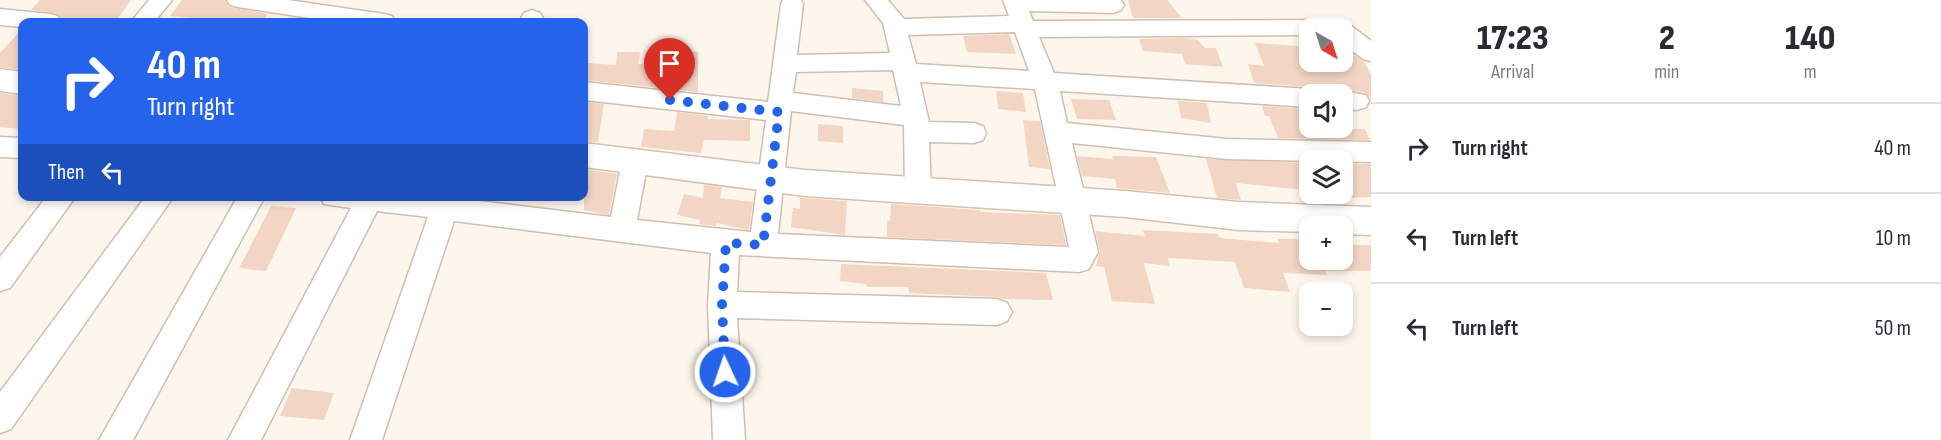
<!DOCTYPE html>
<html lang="en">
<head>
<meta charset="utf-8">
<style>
  body { margin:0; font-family:"Sofia Sans Condensed",sans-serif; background:#f7f7f7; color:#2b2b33; height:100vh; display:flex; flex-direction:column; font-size:22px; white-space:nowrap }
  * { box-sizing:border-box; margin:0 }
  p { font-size:20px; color:#7c7c81 }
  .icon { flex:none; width:33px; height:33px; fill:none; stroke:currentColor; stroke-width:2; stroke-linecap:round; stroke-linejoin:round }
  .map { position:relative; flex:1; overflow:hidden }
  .drawer { display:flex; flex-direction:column; background:#fff; width:570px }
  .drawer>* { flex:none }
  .hud { position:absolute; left:18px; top:18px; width:570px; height:183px; border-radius:12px; box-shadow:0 3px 9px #0003; background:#2563eb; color:#fff; overflow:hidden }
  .needle { width:39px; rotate:141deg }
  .buttons { position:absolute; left:1299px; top:18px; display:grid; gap:12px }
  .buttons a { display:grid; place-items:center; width:54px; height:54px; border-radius:12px; background:#fff; box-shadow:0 3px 9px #0003; font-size:30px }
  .pin { position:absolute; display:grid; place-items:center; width:51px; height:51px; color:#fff; margin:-62px -26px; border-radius:50% 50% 50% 0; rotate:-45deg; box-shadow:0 0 6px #0007 }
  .pin .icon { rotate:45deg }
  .me { position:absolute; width:66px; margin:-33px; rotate:357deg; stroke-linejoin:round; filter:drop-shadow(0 0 4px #0008) }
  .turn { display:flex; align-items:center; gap:21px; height:126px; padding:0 30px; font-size:27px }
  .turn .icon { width:78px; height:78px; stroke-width:2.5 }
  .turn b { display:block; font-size:42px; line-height:51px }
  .then { display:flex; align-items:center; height:57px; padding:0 30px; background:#0003; gap:12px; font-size:22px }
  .eta { display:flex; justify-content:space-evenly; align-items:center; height:102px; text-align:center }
  .eta b { font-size:36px; font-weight:800; line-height:42px }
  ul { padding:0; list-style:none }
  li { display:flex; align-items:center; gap:18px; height:90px; padding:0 30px; border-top:2px solid #e1e1e2 }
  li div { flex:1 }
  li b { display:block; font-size:22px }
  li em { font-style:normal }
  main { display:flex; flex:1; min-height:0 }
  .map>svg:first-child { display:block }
  .building { fill:#f3d5c3 }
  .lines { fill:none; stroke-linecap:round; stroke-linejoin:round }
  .street-casing { stroke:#d1beb0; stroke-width:3 }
  .secondary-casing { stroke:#d6c0b0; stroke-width:3 }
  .street { fill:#fff; fill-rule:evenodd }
  .secondary { fill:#fff; fill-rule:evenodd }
  .route { stroke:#2563eb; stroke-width:10; stroke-dasharray:0 18 }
</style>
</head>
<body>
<main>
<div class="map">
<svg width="1371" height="440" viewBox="0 0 1371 440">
  <rect width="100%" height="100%" fill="#fdf6ec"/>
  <path class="building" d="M 40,0 L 131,0 L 115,22 L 62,19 L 59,14 L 31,10 Z
    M 182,0 L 225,0 L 229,7 L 268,14 L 262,22 L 191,22 L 195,18 L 170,16 Z
    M 1128,0 L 1167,0 L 1182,18 L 1133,18 Z
    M 22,29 L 22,70 L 0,67 L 0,53 Z
    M 1009,34 L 1016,54 L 967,52 L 963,36 Z
    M 1183,38 L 1198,40 L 1205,48 L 1216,48 L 1223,67 L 1185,64 L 1182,54 L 1143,51 L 1139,39 Z
    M 1255,43 L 1310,47 L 1310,62 L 1342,62 L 1342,46 L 1364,62 L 1371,75 L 1371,98 L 1366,93 L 1342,89 L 1320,92 L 1310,87 L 1254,83 L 1248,64 L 1264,66 Z
    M 689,51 L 698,52 L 698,92 L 584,80 L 588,63 L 616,65 L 617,52 L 640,52 L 638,64 L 687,65 Z
    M 852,88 L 883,91 L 883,102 L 852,98 Z
    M 996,91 L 1023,93 L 1026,112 L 998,109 Z
    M 0,93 L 22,96 L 22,129 L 0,127 Z
    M 1071,99 L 1109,100 L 1116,120 L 1077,119 Z
    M 1178,101 L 1207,103 L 1211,123 L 1181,118 Z
    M 584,102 L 604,104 L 598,142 L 584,141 Z
    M 1262,106 L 1310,109 L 1310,128 L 1365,129 L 1370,140 L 1278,138 L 1269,116 L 1265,116 Z
    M 677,112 L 708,116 L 707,119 L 750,120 L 750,141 L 704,140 L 701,153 L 641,147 L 644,129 L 674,131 Z
    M 1023,120 L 1040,121 L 1050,169 L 1029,167 Z
    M 818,124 L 843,126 L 843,143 L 818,141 Z
    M 1077,156 L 1113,159 L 1112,156 L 1156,157 L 1170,193 L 1117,188 L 1115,179 L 1082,176 Z
    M 1206,159 L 1310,163 L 1310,194 L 1342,194 L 1342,164 L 1371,164 L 1371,197 L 1311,199 L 1306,190 L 1236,183 L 1241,200 L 1217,198 Z
    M 584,169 L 617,174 L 609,215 L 584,210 Z
    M 704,185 L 722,187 L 720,198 L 753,202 L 749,230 L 716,223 L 716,226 L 699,224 L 700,220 L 677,215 L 684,194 L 703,198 Z
    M 800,198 L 847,201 L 845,235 L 791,227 L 793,208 L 800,209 Z
    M 891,204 L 980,210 L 981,212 L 1060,215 L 1066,245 L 887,237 L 887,220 L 890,221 Z
    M 271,206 L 296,208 L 266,271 L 239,268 Z
    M 1143,230 L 1218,234 L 1220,238 L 1279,243 L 1277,239 L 1310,239 L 1310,260 L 1342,260 L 1342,245 L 1371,245 L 1371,271 L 1325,271 L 1327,275 L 1283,273 L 1290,292 L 1244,288 L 1235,262 L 1168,258 L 1169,266 L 1144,263 L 1155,304 L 1112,301 L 1104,267 L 1096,266 L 1100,251 L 1095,231 L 1145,236 Z
    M 841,264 L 1046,273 L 1053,300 L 1004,299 L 997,297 L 909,293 L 908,287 L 867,287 L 866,284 L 840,281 Z
    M 292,388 L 334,393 L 324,420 L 280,416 Z"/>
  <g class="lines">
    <defs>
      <path id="street" d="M 149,0 L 172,0 L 154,22 L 131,22 Z
        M 227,0 L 288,0 L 384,14 L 392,16 L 395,22 L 336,22 L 238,7 L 230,5 Z
        M 783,0 L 801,0 L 803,4 L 797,55 L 890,53 L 883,23 L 865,0 L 888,0 L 904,19 L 1009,16 L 1003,0 L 1121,0 L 1124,5 L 1121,10 L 1113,13 L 1029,11 L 1033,21 L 1335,20 L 1350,25 L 1371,41 L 1371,61 L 1363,59 L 1342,43 L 1342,28 L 1310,28 L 1310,35 L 1039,37 L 1054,73 L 1310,89 L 1320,94 L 1310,94 L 1310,107 L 1060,91 L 1067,123 L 1227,139 L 1371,142 L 1371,162 L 1227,159 L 1072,143 L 1098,252 L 1089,269 L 1079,272 L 739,255 L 737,292 L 997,299 L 1007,303 L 1012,312 L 1007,321 L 997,325 L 737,318 L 745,440 L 713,440 L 708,305 L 711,253 L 454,221 L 382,440 L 350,440 L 428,217 L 377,211 L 261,440 L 228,440 L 351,208 L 324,204 L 320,196 L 439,196 L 611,217 L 622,161 L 626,154 L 635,151 L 644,154 L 648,161 L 637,220 L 751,232 L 766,120 L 584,100 L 584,82 L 768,102 L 781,4 ZM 1015,32 L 1029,71 L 916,64 L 908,35 ZM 893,70 L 901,106 L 793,93 L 796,72 ZM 920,82 L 1035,89 L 1069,247 L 778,234 L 791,111 L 904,125 L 905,191 L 909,199 L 918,202 L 927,199 L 931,191 L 929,142 L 974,143 L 983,140 L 986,133 L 983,126 L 974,123 L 929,122 Z
        M 0,9 L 50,14 L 58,16 L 61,22 L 22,22 L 22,27 L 0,25 Z
        M 532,10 L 540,13 L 543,18 L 541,22 L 519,22 L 524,13 Z
        M 1342,91 L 1366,95 L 1369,101 L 1366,107 L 1357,110 L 1342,109 L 1342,94 L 1333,94 Z
        M 0,137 L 22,138 L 22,158 L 0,157 Z
        M 47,196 L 76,196 L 10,288 L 0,291 L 0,257 Z
        M 146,196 L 174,196 L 11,429 L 0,433 L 0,392 Z
        M 238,196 L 265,196 L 133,440 L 99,440 Z"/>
      <path id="secondary" d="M 0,69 L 22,72 L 22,94 L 0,91 Z
        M 584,143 L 805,170 L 1125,191 L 1239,202 L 1371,207 L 1371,235 L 1342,234 L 1342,226 L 1310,226 L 1310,232 L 1239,230 L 1125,217 L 805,196 L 584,167 Z"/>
    </defs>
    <use href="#street" class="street-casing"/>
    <use href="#secondary" class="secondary-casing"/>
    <use href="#street" class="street"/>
    <use href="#secondary" class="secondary"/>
  </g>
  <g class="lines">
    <path class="route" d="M 670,100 L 779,112 L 763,245 L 726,243 L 722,305 L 725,372"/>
  </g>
</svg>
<div class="buttons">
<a><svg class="needle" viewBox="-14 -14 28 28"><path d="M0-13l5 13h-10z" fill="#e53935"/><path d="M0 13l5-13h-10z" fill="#7c7c81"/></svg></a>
<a><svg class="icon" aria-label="sound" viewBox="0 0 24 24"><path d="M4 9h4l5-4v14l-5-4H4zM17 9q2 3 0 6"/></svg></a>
<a><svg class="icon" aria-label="layers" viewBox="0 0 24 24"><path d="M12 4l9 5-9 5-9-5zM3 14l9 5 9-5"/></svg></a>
<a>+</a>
<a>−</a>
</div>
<div class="pin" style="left:670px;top:100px;background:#d93025"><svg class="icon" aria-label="arrive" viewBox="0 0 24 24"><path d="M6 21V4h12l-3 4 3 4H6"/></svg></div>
<svg class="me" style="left:725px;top:372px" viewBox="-20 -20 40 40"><circle r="17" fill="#2563eb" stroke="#fff" stroke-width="3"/><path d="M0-11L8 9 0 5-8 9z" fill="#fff"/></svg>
<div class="hud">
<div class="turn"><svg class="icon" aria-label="right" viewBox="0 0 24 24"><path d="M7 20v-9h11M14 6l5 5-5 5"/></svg><div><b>40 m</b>Turn right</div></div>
<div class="then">Then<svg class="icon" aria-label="left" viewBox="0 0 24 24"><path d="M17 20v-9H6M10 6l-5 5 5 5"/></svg></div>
</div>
</div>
<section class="drawer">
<div class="eta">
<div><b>17:23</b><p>Arrival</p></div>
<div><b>2</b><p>min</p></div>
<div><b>140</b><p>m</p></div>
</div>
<ul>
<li><svg class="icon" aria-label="right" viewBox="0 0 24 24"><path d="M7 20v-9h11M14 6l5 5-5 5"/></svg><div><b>Turn right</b></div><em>40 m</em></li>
<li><svg class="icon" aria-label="left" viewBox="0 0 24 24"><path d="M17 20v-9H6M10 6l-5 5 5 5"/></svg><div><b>Turn left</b></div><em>10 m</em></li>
<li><svg class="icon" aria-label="left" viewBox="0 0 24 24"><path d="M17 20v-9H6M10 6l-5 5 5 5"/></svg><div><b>Turn left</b></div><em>50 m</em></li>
</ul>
</section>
</main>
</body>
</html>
